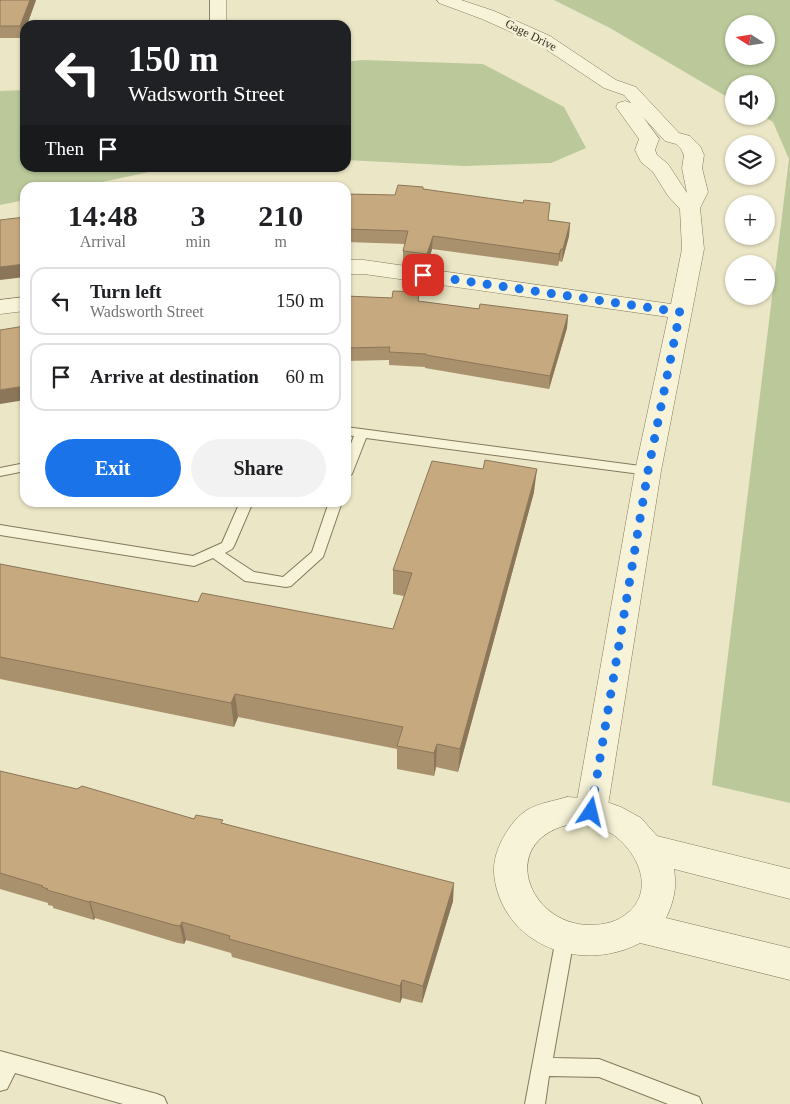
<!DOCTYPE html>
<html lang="en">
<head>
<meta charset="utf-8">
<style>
  body { margin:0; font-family:"Times New Roman",serif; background:#f2f2f2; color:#202124; height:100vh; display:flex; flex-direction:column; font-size:19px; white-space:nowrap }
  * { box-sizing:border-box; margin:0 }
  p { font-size:16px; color:#757577 }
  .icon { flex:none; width:28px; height:28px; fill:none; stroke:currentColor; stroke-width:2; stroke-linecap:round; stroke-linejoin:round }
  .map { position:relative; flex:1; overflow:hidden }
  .details { position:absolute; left:20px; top:182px; width:331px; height:325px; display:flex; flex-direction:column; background:#fff; border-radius:15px; box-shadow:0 1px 4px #0004 }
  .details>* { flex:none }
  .hud { position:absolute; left:20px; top:20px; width:331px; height:152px; border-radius:15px; box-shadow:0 1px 4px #0004; background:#202124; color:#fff; overflow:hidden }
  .needle { width:32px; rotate:282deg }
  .buttons { position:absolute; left:725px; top:15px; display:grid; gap:10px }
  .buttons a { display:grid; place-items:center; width:50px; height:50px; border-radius:50%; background:#fff; box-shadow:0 1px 4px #0004; font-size:25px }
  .pin { position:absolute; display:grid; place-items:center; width:42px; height:42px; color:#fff; margin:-21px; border-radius:10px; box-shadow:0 2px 8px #0006 }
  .me { position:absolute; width:55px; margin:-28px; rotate:10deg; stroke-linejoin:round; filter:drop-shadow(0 0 4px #0008) }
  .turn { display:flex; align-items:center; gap:18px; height:105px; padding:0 25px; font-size:22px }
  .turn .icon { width:65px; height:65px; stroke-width:2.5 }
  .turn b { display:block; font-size:35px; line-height:42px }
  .then { display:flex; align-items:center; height:48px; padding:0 25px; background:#0003; gap:10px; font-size:19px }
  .eta { display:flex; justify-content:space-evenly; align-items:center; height:85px; text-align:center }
  .eta b { font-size:30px; font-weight:700; line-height:35px }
  .primary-button { display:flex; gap:10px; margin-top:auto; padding:10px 25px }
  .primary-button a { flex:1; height:58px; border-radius:30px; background:#1a73e8; color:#fff; font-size:20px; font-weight:700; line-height:58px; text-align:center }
  .primary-button a+a { background:#f2f2f2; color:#202124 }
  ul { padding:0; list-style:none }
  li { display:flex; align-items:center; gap:15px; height:68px; margin:0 10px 8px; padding:0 15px; border:2px solid #e0e0e0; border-radius:15px }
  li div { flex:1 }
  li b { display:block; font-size:19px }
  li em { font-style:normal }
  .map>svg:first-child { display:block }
  .green { fill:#bac89a; fill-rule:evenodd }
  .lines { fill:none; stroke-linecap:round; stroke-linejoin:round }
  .service-casing { stroke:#84795d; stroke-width:2 }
  .minor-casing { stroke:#84795d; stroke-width:1 }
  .tertiary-casing { stroke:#84795d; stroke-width:1 }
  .service { fill:#f6f3d8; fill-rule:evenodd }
  .minor { fill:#f6f3d8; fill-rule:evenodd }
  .tertiary { fill:#f6f3d8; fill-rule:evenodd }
  .wall { fill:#aa916d }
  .shaded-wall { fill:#8b7659 }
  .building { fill:#c6a97f; stroke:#8b7659 }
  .route { stroke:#1a73e8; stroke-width:9; stroke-dasharray:0 16.2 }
  .labels { text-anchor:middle; stroke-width:5; stroke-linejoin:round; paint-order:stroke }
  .far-street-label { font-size:12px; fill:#362e20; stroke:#f3f0d5 }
</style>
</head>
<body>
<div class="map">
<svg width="790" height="1104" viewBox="0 0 790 1104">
  <rect width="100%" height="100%" fill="#ebe6c6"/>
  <path class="green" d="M 554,0 L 790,0 L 790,803 L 712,785 L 789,159 L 773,122 L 763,116 L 766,116 L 766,84 L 734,84 L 734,101 L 610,28 ZM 734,24 L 766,24 L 766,56 L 734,56 Z
    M 362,60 L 483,64 L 564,107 L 586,148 L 551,163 L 464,166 L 346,160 L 346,62 Z
    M 25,90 L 25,168 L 177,168 L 163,169 L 79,187 L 25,188 L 25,200 L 0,205 L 0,91 Z"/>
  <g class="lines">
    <defs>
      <path id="service" d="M 346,427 L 648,467 L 654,471 L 648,475 L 366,438 L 352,474 L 346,478 L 346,456 L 354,436 L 346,435 Z
        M 25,463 L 25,471 L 0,476 L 0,468 Z
        M 240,502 L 253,502 L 234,546 L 232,549 L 225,553 L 254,572 L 283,577 L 312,552 L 329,502 L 342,502 L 323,557 L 291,586 L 286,587 L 245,581 L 213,558 L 194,566 L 0,535 L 0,525 L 193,556 L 222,543 Z
        M 565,930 L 571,932 L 574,938 L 553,1058 L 599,1059 L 699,1097 L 702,1104 L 668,1104 L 599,1077 L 549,1076 L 545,1104 L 525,1104 L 556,938 L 559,932 Z
        M 0,1051 L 157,1094 L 164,1097 L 167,1104 L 123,1104 L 15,1073 L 7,1089 L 0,1091 Z"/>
      <path id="minor" d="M 210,0 L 226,0 L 226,25 L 210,25 Z
        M 437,0 L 461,0 L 494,11 L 550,36 L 616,80 L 636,87 L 679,133 L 690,136 L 700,146 L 704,155 L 702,168 L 708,192 L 700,208 L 704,249 L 661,471 L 607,812 L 603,822 L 591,826 L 579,822 L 575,812 L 635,471 L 668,317 L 364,274 L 346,274 L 346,260 L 364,260 L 671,304 L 682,249 L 680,209 L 668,196 L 653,172 L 641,162 L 635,150 L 639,139 L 616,107 L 618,103 L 625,101 L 631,103 L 624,95 L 604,88 L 538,44 L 482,19 L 439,3 ZM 643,117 L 665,141 L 676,144 L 681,149 L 684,155 L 682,168 L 687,193 L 668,164 L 657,155 L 655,150 L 659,139 Z
        M 25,297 L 25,311 L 0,314 L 0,300 Z"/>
      <path id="tertiary" d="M 567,797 L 598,799 L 621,807 L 641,818 L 657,836 L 790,869 L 790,899 L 674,869 C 677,888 674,901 666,918 L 790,948 L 790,980 L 640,943 C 587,971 515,951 497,890 C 492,872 493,859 501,842 C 507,830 515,818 527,810 C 539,803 554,801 567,797 ZM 567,825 C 578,825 591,824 601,828 C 631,840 658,884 630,911 C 618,922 605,925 588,925 C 528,923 498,843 567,825 Z"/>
    </defs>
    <use href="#service" class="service-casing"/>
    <use href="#minor" class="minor-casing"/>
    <use href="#tertiary" class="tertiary-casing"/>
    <use href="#service" class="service"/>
    <use href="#minor" class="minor"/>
    <use href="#tertiary" class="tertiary"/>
  </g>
  <path class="wall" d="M 0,0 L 36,0 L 27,25 L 25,25 L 25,30 L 22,38 L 0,38 Z
    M 423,189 L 549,220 L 570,223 L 569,236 L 562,262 L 559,261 L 558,266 L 432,249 L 427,267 L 403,264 L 403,251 L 405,244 L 346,242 L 346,190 L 347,194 L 395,195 Z
    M 419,292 L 419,301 L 479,309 L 568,315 L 567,328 L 549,389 L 425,368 L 425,367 L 389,365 L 389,360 L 346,361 L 346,296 L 392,298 Z
    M 534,492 L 458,772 L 436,767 L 434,776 L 397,769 L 397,749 L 238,717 L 234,727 L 0,679 L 0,564 L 198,602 L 393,629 L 404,596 L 393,594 L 393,570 Z
    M 0,771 L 194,819 L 223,823 L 453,901 L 422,1003 L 402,998 L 400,1003 L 232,957 L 231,953 L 186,940 L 184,944 L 178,943 L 95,918 L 94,920 L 53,908 L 53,906 L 48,905 L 48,903 L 0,889 Z"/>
  <path class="shaded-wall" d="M 30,0 L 36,0 L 27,25 L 25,25 L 25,30 L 22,38 L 20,26 Z
    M 570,223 L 569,236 L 562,262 L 563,249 Z
    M 433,236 L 432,249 L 427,267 L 427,254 Z
    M 561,249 L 559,261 L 558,266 L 559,254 Z
    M 25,264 L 25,277 L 0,280 L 0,267 Z
    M 568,315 L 567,328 L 549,389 L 550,376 Z
    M 25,386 L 25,400 L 0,404 L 0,390 Z
    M 537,469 L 534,492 L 458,772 L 460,749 Z
    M 235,694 L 238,717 L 234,727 L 231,703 Z
    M 437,744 L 436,767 L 434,776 L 434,753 Z
    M 454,883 L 453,901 L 422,1003 L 423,986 Z
    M 90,901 L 95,918 L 94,920 L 89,902 Z
    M 182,922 L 186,940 L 184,944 L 180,926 Z
    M 402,980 L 402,998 L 400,1003 L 400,986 Z"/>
  <path class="building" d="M 0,0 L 30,0 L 20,26 L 0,26 Z
    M 398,185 L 423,187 L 423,189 L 523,203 L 524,200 L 550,203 L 548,220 L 570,223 L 563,249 L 561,249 L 559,254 L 433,236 L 427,254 L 403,251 L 408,231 L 346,229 L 346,190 L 347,194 L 395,195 Z
    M 254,186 L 345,187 L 346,188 L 254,188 Z
    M 25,217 L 25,264 L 0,267 L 0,220 Z
    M 393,291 L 419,292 L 418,301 L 479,309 L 480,304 L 568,315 L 550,376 L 426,355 L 426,354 L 389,352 L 390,347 L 346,348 L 346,296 L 392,298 Z
    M 25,326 L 25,386 L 0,390 L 0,330 Z
    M 485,460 L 537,469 L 460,749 L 437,744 L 434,753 L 397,746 L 403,727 L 235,694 L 231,703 L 0,657 L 0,564 L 198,602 L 202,593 L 393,629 L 412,573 L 393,570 L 432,461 L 483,469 Z
    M 0,771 L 77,789 L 82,786 L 194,819 L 196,815 L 223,820 L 221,823 L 454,883 L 423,986 L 402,980 L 400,986 L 229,939 L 230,936 L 182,922 L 180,926 L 174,925 L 90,901 L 89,902 L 47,890 L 48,889 L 42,887 L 43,886 L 0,873 Z"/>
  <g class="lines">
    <path class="route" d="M 423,275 L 680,312 L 648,471 L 591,812"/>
  </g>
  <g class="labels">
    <g class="far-street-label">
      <text transform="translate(531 35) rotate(27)" y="4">Gage Drive</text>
    </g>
  </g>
</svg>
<div class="buttons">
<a><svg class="needle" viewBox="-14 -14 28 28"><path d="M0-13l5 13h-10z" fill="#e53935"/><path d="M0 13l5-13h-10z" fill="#757577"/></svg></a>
<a><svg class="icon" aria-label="sound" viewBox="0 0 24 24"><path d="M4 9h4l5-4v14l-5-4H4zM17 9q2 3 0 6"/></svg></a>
<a><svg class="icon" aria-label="layers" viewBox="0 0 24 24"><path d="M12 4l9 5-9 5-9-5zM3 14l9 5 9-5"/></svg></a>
<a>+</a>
<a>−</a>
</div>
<div class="pin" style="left:423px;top:275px;background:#d93025"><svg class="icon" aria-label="arrive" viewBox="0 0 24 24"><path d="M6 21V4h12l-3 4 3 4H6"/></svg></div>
<svg class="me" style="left:591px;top:812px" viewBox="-20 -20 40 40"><path d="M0-17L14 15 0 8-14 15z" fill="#1a73e8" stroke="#fff" stroke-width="4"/></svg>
<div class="hud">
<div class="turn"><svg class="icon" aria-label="left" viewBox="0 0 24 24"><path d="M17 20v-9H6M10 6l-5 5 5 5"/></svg><div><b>150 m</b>Wadsworth Street</div></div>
<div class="then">Then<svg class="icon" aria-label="arrive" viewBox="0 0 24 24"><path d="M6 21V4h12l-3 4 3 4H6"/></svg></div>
</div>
<section class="details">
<div class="eta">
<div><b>14:48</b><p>Arrival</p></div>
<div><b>3</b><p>min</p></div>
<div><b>210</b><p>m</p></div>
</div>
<ul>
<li><svg class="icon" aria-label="left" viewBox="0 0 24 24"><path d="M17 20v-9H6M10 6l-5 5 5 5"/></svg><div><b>Turn left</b><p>Wadsworth Street</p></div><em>150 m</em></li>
<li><svg class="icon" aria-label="arrive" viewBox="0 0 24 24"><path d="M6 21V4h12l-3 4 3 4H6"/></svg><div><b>Arrive at destination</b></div><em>60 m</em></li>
</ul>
<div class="primary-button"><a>Exit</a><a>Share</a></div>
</section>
</div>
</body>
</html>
